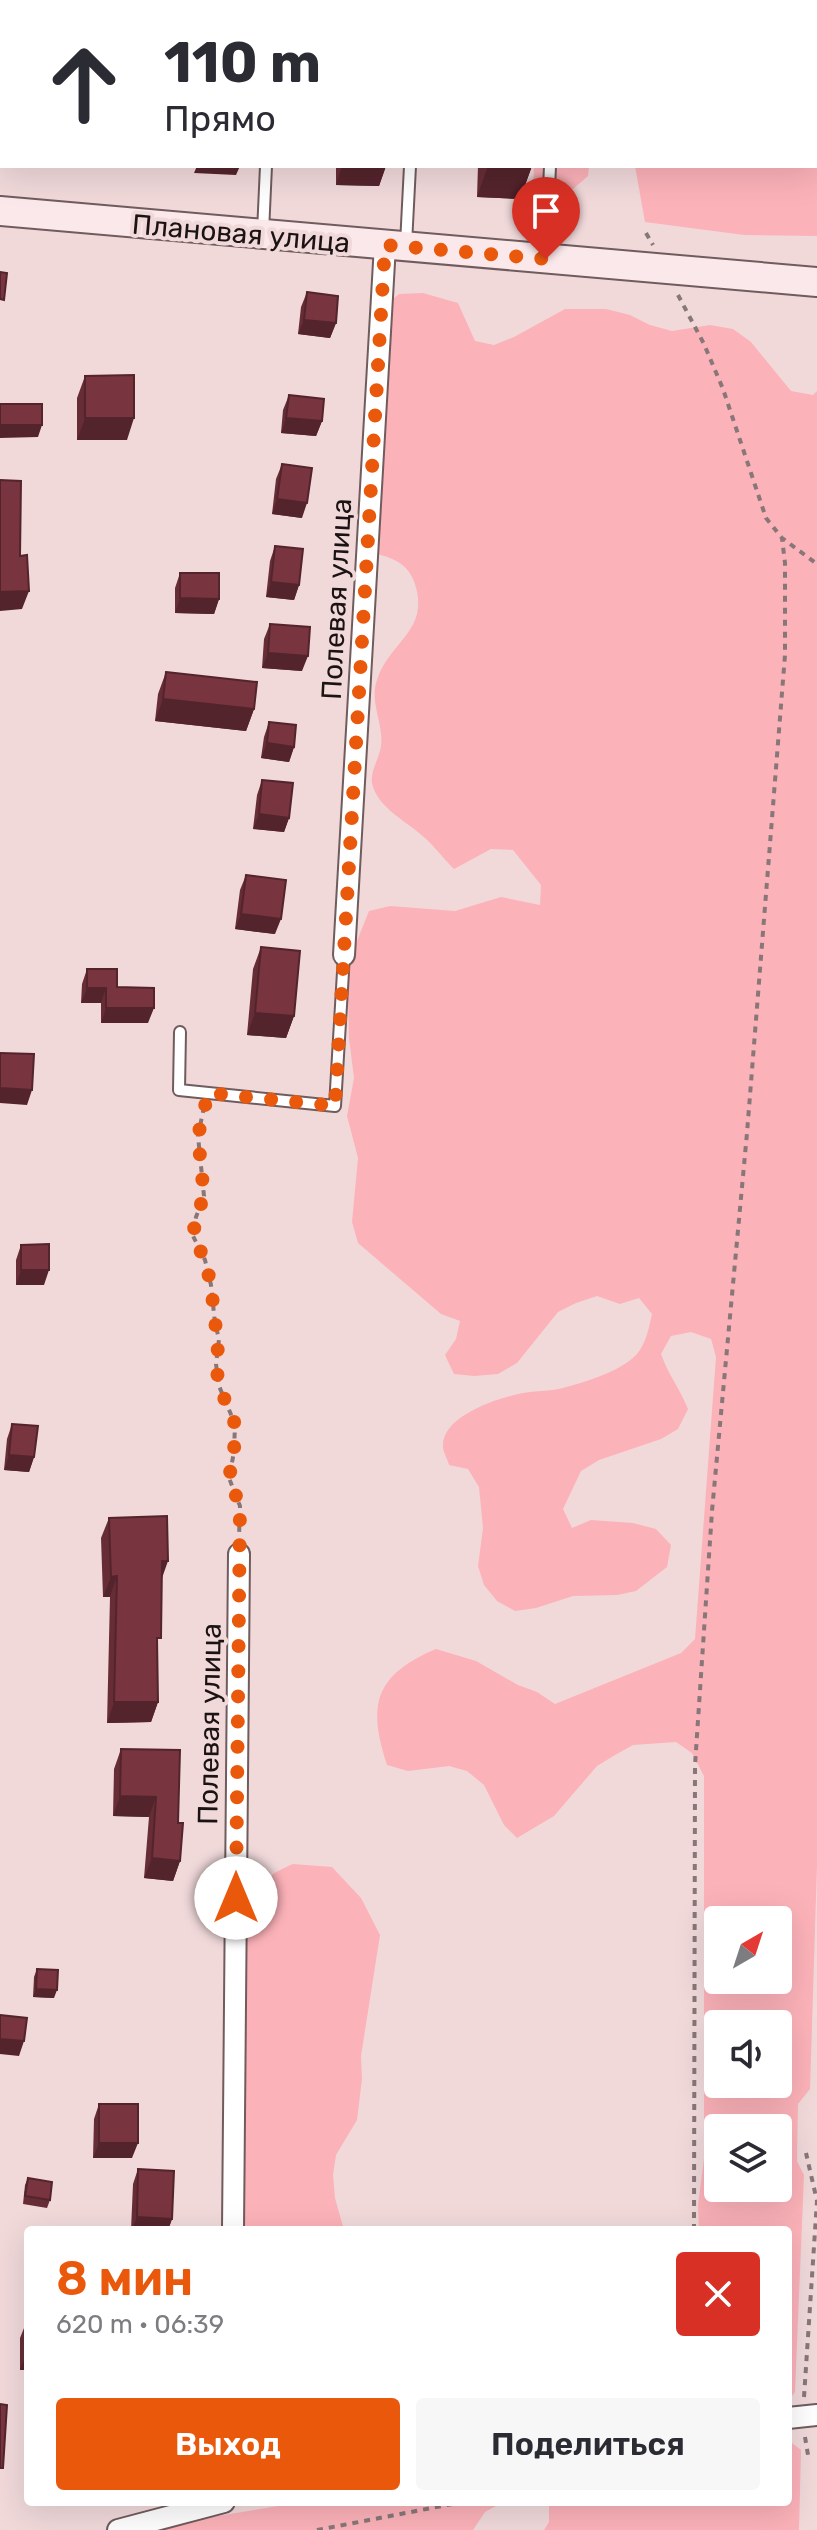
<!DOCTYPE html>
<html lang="ru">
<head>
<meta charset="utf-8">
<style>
  body { margin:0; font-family:Rubik,sans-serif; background:#f7f7f7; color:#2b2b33; height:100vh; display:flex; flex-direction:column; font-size:30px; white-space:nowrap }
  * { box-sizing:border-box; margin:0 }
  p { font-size:26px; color:#7c7c81 }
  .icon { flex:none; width:44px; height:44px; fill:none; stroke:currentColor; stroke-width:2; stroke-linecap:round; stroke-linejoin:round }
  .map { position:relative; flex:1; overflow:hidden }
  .side { position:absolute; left:24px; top:2226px; width:768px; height:280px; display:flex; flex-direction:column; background:#fff; border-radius:8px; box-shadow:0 8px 32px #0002 }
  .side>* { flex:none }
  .hud { position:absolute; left:0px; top:0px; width:818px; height:168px; box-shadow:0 8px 32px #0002; background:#fff; color:#2b2b33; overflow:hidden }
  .needle { width:52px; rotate:39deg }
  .controls { position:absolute; left:704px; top:1906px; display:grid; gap:16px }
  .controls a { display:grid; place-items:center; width:88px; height:88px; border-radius:8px; background:#fff; box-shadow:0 8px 32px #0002; font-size:40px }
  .pin { position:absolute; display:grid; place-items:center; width:68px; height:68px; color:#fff; margin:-82px -34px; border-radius:50% 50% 50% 0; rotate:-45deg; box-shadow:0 0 8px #0007 }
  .pin .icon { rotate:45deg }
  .me { position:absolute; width:88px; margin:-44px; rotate:0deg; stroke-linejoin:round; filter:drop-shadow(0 0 6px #0008) }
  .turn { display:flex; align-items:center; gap:28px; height:168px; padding:0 32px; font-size:36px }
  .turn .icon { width:104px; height:104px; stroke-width:2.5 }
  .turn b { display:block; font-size:56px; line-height:68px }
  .round { display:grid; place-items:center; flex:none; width:84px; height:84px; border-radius:8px; background:#f7f7f7 }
  .headline { display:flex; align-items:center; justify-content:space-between; height:136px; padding:0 32px }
  h1 { font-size:48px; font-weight:600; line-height:60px; color:#ea580c }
  .primary-button { display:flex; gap:16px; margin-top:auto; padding:16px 32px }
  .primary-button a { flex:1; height:92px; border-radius:8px; background:#ea580c; color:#fff; font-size:32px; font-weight:600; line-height:92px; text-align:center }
  .primary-button a+a { background:#f7f7f7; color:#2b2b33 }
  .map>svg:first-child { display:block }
  .green { fill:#fcb2b9; fill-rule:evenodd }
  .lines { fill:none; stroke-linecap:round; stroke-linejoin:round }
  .lane-casing { stroke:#705b5d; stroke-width:14 }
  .street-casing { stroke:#705b5d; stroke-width:24 }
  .secondary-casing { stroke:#705b5d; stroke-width:32 }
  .path { stroke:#877778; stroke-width:4; stroke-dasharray:6 6; stroke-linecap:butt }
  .lane { stroke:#fff; stroke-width:10 }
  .street { stroke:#fff; stroke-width:20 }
  .secondary { stroke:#fae8ea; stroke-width:28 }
  .wall { fill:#672d36 }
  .shaded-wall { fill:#54242c }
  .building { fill:#78343f; stroke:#54242c; stroke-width:2 }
  .route { stroke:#ea580c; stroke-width:14; stroke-dasharray:0 25.2 }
  .labels { text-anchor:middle; stroke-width:8; stroke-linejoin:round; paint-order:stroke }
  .street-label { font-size:28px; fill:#1b1313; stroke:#f1d9da }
</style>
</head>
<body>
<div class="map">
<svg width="817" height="2530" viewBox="0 0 817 2530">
  <rect width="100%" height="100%" fill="#f1d9da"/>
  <path class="green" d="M 540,0 L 817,0 L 817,236 L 744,235 L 645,222 L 635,166 L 816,166 L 816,2 L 540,2 Z
    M 534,166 L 589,166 L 588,176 L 557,203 L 545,205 L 533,195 Z
    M 423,293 L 458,303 L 475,341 L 494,345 L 514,337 L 565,309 L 606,309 L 630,315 L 650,325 L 672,331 L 710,325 L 733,329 L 751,342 L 791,391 L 813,395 L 817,391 L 817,1865 L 810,2089 L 798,2104 L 797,2161 L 804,2175 L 795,2392 L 788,2401 L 788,2230 L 699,2230 L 698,2205 L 704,2159 L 704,1776 L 692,1753 L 676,1742 L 633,1745 L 615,1755 L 597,1766 L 554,1816 L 517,1838 L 504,1825 L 484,1785 L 467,1771 L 449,1766 L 408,1771 L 387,1765 C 367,1704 375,1675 436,1649 L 476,1661 L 518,1685 L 537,1692 L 555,1704 L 681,1653 L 695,1639 L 716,1357 L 711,1339 L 691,1332 L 671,1336 L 661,1354 C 668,1374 680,1389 688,1409 L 678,1429 L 661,1439 L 599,1460 L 581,1471 L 563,1509 L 572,1528 L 591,1520 L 633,1523 L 656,1529 L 671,1545 L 667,1567 L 636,1591 L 617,1595 L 573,1596 L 536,1608 L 515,1611 L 497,1601 L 484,1585 L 478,1566 L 483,1528 L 479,1487 L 468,1469 L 449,1465 C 448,1460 443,1452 443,1447 C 441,1416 498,1398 523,1393 C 535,1391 547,1391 559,1389 C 583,1383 620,1372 637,1354 C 646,1343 649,1328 652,1314 L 639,1298 L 620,1304 L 597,1296 L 576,1303 L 558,1312 L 517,1363 L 498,1374 L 474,1376 L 454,1374 L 445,1355 L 456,1339 L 460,1321 L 441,1314 L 358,1243 L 352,1222 L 358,1158 L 347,1116 L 354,1078 L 349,1038 L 348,998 L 342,978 L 369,911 L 390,906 L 455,911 L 501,897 L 540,905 L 541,885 L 513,850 L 491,849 L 454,869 C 444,859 435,847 425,838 C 408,822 381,810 373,787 C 368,774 379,760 381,746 C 384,724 369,702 377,680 C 389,642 430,631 415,584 C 408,563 393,558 374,553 L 384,306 L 399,294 ZM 718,1920 L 778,1920 L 778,1980 L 718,1980 ZM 718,2024 L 778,2024 L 778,2084 L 718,2084 ZM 718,2128 L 778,2128 L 778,2188 L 718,2188 Z
    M 293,1864 L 332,1867 L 361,1898 L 380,1935 L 361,2056 L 362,2079 L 357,2120 L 336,2155 L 333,2175 L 335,2198 L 344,2230 L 242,2230 L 241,1924 C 260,1892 254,1880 293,1864 Z
    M 788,2440 L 801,2450 L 799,2530 L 544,2530 L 549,2522 L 549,2502 L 788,2502 Z
    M 303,2502 L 503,2502 L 485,2512 L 473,2530 L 131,2530 Z"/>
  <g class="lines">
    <defs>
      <path id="lane" d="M 272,2 L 272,0
        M 416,2 L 416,0
        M 558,2 L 558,0
        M 263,232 L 266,166
        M 406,244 L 410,166
        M 546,256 L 550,166
        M 180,1032 L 179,1090 L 335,1106 L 344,955"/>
      <path id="street" d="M 344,955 L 385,245
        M 233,2230 L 239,1554
        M 788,2418 L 817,2415
        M 118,2530 L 224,2502"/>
      <path id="secondary" d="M 0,211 L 817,282"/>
    </defs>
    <use href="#lane" class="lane-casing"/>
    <use href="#street" class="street-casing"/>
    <use href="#secondary" class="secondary-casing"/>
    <path class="path" d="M 646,233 L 653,245
      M 678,295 L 704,344 L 723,389 L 766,518 L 782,538 L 817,564
      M 204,1107 L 198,1136 L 204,1196 L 196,1217 L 193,1236 L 205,1260 L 211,1285 L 215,1323 L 219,1339 L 216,1364 L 219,1386 L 235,1424 L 234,1452 L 229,1478 L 240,1506 L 239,1537
      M 694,2230 L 695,1765 L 712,1511 L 747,1133 L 785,655 L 785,563 L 782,538
      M 804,2397 L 817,2201 L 806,2153
      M 805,2437 L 808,2455
      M 317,2530 L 463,2502"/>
    <use href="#lane" class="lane"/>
    <use href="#street" class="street"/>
    <use href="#secondary" class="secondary"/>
  </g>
  <path class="wall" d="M 200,0 L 255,0 L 255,2 L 200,2 Z
    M 341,0 L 397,0 L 397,2 L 341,2 Z
    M 484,0 L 540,0 L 540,2 L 484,2 Z
    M 336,166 L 386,166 L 379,186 L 336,185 Z
    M 478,166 L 532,166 L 520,199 L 477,197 Z
    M 307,292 L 336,323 L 330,338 L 298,334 L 301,307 Z
    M 85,376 L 127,440 L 77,440 L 77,398 Z
    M 289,395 L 322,421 L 316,436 L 281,433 L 283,410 Z
    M 282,464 L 302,518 L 272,514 L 276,479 Z
    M 275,546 L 299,585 L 294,600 L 266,597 L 270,561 Z
    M 180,573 L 219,599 L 214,614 L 175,613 L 175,588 Z
    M 270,624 L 302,671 L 262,668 L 264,639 Z
    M 166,672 L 254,709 L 246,731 L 155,721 L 158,694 Z
    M 269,722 L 294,747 L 289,762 L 261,758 L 264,737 Z
    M 262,780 L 289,818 L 284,832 L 253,829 L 257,795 Z
    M 246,875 L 275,934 L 235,929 L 240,890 Z
    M 261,947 L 294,1016 L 286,1038 L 247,1035 L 253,969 Z
    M 87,969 L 117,987 L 148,1023 L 101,1023 L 101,1003 L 81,1003 L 82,984 Z
    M 21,1245 L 44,1285 L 16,1285 L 16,1260 Z
    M 12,1424 L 34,1457 L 29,1472 L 4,1470 L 7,1439 Z
    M 109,1518 L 162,1578 L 157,1648 L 158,1702 L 151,1722 L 107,1723 L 110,1597 L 103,1597 L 101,1538 Z
    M 121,1749 L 178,1823 L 180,1861 L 173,1881 L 144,1878 L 149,1817 L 113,1816 L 114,1769 Z
    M 37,1969 L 54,1998 L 33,1997 L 34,1977 Z
    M 99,2104 L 132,2158 L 93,2158 L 94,2119 Z
    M 138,2169 L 172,2219 L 168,2230 L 131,2230 L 133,2184 Z
    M 28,2178 L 50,2200 L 47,2208 L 23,2204 L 25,2185 Z
    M 26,2323 L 28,2370 L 20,2370 L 20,2338 Z"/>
  <path class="shaded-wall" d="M 0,44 L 2,45 L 2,74 L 0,74 Z
    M 197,166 L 240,166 L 236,175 L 194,173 Z
    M 342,166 L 386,166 L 379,186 L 336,185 Z
    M 488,166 L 532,166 L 520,199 L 477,197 Z
    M 304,320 L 336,323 L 330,338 L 298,334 Z
    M 85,418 L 134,418 L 127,440 L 77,440 Z
    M 286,418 L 322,421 L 316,436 L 281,433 Z
    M 0,425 L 42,425 L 38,437 L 0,438 Z
    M 277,499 L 307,503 L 302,518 L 272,514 Z
    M 271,582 L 299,585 L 294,600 L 266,597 Z
    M 29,591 L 22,609 L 0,611 L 0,592 Z
    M 180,598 L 219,599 L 214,614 L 175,613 Z
    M 268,653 L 308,656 L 302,671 L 262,668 Z
    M 163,699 L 254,709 L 246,731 L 155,721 Z
    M 267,743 L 294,747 L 289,762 L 261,758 Z
    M 259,814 L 289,818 L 284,832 L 253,829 Z
    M 241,914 L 281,919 L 275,934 L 235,929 Z
    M 87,988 L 106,988 L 101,1003 L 81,1003 Z
    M 106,1008 L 154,1008 L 148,1023 L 101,1023 Z
    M 255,1013 L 294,1016 L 286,1038 L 247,1035 Z
    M 0,1088 L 32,1090 L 27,1105 L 0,1103 Z
    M 21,1270 L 49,1270 L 44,1285 L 16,1285 Z
    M 9,1455 L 34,1457 L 29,1472 L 4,1470 Z
    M 162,1561 L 168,1561 L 161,1581 Z
    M 117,1576 L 110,1597 L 103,1597 L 111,1577 Z
    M 114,1702 L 158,1702 L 151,1722 L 107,1723 Z
    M 120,1796 L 156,1797 L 149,1817 L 113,1816 Z
    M 152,1858 L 180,1861 L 173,1881 L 144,1878 Z
    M 36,1989 L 57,1990 L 54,1998 L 33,1997 Z
    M 0,2039 L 24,2041 L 19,2056 L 0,2054 Z
    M 99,2143 L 138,2143 L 132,2158 L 93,2158 Z
    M 137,2217 L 172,2219 L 168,2230 L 132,2230 Z
    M 26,2355 L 28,2355 L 28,2370 L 20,2370 Z"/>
  <path class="building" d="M 0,0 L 43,0 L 43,2 L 2,2 L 2,45 L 0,44 Z
    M 213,0 L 255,0 L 255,2 L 213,2 Z
    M 354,0 L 397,0 L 397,2 L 354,2 Z
    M 497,0 L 540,0 L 540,2 L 497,2 Z
    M 0,272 L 7,273 L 4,300 L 0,299 Z
    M 307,292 L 338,296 L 336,323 L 304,320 Z
    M 134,375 L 134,418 L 85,418 L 85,376 Z
    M 289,395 L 324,399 L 322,421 L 286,418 Z
    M 0,404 L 42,404 L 42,425 L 0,425 Z
    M 282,464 L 312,468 L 307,503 L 277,499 Z
    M 0,480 L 21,481 L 20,556 L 27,555 L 29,591 L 0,592 Z
    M 275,546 L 303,549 L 299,585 L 271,582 Z
    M 180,573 L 219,573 L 219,599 L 180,598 Z
    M 270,624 L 310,627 L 308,656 L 268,653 Z
    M 166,672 L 257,682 L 254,709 L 163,699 Z
    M 269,722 L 296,725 L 294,747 L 267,743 Z
    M 262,780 L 293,783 L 289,818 L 259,814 Z
    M 246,875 L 286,880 L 281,919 L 241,914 Z
    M 261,947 L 300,951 L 294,1016 L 255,1013 Z
    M 87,969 L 117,969 L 117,987 L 154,988 L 154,1008 L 106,1008 L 106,988 L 87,988 Z
    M 0,1053 L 34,1054 L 32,1090 L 0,1088 Z
    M 49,1244 L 49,1270 L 21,1270 L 21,1245 Z
    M 12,1424 L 38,1426 L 34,1457 L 9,1455 Z
    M 167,1516 L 168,1561 L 162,1561 L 161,1638 L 157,1638 L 158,1702 L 114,1702 L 117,1576 L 111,1577 L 109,1518 Z
    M 121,1749 L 180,1750 L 178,1823 L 183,1823 L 180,1861 L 152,1858 L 156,1797 L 120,1796 Z
    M 37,1969 L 58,1970 L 57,1990 L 36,1989 Z
    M 0,2015 L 27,2018 L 24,2041 L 0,2039 Z
    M 99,2104 L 138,2104 L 138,2143 L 99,2143 Z
    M 138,2169 L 174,2171 L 172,2219 L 137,2217 Z
    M 28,2178 L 52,2182 L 50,2200 L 25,2196 Z
    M 26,2323 L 28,2323 L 28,2355 L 26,2355 Z
    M 0,2404 L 7,2405 L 3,2468 L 0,2468 Z"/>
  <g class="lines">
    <path class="route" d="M 236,1898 L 240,1506 L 229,1478 L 234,1452 L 235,1424 L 219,1386 L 216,1364 L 219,1339 L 215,1323 L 211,1285 L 205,1260 L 193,1236 L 196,1217 L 204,1196 L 198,1136 L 208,1093 L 335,1106 L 385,245 L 546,259"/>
  </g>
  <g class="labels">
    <g class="street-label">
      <text transform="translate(241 233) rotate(5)" y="10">Плановая улица</text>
      <text transform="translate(336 599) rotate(-87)" y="10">Полевая улица</text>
      <text transform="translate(209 1724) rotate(-89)" y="10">Полевая улица</text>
    </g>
  </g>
</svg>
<div class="controls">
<a><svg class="needle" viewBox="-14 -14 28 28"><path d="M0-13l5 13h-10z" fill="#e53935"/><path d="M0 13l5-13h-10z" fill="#7c7c81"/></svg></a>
<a><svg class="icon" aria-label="sound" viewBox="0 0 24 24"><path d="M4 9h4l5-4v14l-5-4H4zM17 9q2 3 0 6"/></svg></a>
<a><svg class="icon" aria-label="layers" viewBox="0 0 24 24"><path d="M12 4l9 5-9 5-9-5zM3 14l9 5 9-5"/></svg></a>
</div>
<div class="pin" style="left:546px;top:259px;background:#d93025"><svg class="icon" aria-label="arrive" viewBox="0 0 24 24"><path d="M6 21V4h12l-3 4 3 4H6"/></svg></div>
<svg class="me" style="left:236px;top:1898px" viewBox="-20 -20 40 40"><circle r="19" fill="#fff"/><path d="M0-13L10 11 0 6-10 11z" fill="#ea580c"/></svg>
<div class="hud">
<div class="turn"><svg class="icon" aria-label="ahead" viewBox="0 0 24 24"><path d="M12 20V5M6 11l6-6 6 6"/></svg><div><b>110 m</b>Прямо</div></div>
</div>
<section class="side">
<div class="headline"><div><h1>8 мин</h1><p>620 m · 06:39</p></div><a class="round" style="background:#d93025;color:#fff"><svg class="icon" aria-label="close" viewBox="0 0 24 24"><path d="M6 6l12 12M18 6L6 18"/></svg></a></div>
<div class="primary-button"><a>Выход</a><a>Поделиться</a></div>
</section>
</div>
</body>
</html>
